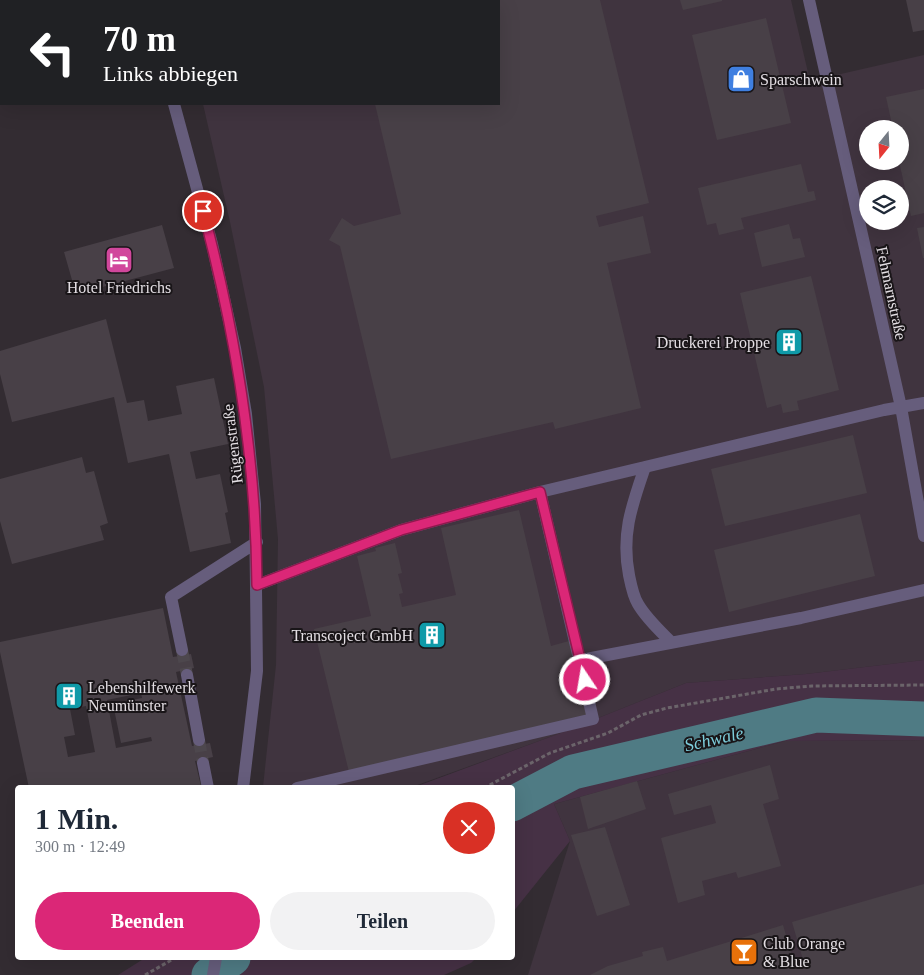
<!DOCTYPE html>
<html lang="de">
<head>
<meta charset="utf-8">
<style>
  body { margin:0; font-family:"Times New Roman",serif; background:#f2f2f3; color:#1f2937; height:100vh; display:flex; flex-direction:column; font-size:19px; white-space:nowrap }
  * { box-sizing:border-box; margin:0 }
  p { font-size:16px; color:#747a83 }
  .icon { flex:none; width:28px; height:28px; fill:none; stroke:currentColor; stroke-width:2; stroke-linecap:round; stroke-linejoin:round }
  .map { position:relative; flex:1; overflow:hidden }
  .sheet { position:absolute; left:15px; top:785px; width:500px; height:175px; display:flex; flex-direction:column; background:#fff; border-radius:5px; box-shadow:0 5px 20px #0002 }
  .sheet>* { flex:none }
  .guide { position:absolute; left:0px; top:0px; width:500px; height:105px; box-shadow:0 5px 20px #0002; background:#202124; color:#fff; overflow:hidden }
  .needle { width:32px; rotate:198deg }
  .tools { position:absolute; left:859px; top:120px; display:grid; gap:10px }
  .tools a { display:grid; place-items:center; width:50px; height:50px; border-radius:50%; background:#fff; box-shadow:0 5px 20px #0002; font-size:25px }
  .pin { position:absolute; display:grid; place-items:center; width:42px; height:42px; color:#fff; margin:-21px; border:2px solid #fff; border-radius:50%; box-shadow:0 1px 5px #0007 }
  .me { position:absolute; width:55px; margin:-28px; rotate:348deg; stroke-linejoin:round; filter:drop-shadow(0 0 4px #0008) }
  .turn { display:flex; align-items:center; gap:18px; height:105px; padding:0 20px; font-size:22px }
  .turn .icon { width:65px; height:65px; stroke-width:2.5 }
  .turn b { display:block; font-size:35px; line-height:42px }
  .round { display:grid; place-items:center; flex:none; width:52px; height:52px; border-radius:26px; background:#f2f2f3 }
  .summary { display:flex; align-items:center; justify-content:space-between; height:85px; padding:0 20px }
  h1 { font-size:30px; font-weight:600; line-height:38px }
  .primary-button { display:flex; gap:10px; margin-top:auto; padding:10px 20px }
  .primary-button a { flex:1; height:58px; border-radius:30px; background:#db2777; color:#fff; font-size:20px; font-weight:600; line-height:58px; text-align:center }
  .primary-button a+a { background:#f2f2f3; color:#1f2937 }
  .map>svg:first-child { display:block }
  .built { fill:#40343f; fill-rule:evenodd }
  .green { fill:#463145 }
  .lines { fill:none; stroke-linecap:round; stroke-linejoin:round }
  .river { stroke:#4f7b84; stroke-width:35 }
  .building { fill:#484047; fill-rule:evenodd }
  .minor-tunnel { stroke:#4d474d; stroke-width:12; stroke-dasharray:12 6; stroke-linecap:butt }
  .path { stroke:#6b646a; stroke-width:3; stroke-dasharray:4 2.5; stroke-linecap:butt }
  .minor { stroke:#665d7c; stroke-width:12 }
  .route-casing { stroke:#8e194d; stroke-width:12 }
  .route { stroke:#db2777; stroke-width:9 }
  .labels { text-anchor:middle; stroke-width:4; stroke-linejoin:round; paint-order:stroke }
  .poi-label { font-size:16px; fill:#e3dee3; stroke:#191518; text-anchor:start }
  .street-label { font-size:16px; fill:#e3dee3; stroke:#191518 }
  .water-label { font-size:18px; font-style:italic; fill:#7dcddb; stroke:#191518 }
</style>
</head>
<body>
<div class="map">
<svg width="924" height="975" viewBox="0 0 924 975">
  <rect width="100%" height="100%" fill="#332c32"/>
  <path class="built" d="M 179,0 L 791,0 L 810,81 L 924,55 L 924,660 L 806,674 L 686,683 L 558,734 L 412,787 L 263,787 L 276,665 L 278,539 L 264,387 L 230,222 L 203,104 L 499,104 L 499,1 ZM 868,129 L 900,129 L 900,161 L 868,161 ZM 868,189 L 900,189 L 900,221 L 868,221 Z
    M 924,740 L 924,975 L 528,975 L 570,841 L 554,804 L 785,741 Z"/>
  <path class="green" d="M 924,660 L 924,740 L 785,741 L 554,804 L 570,841 L 513,912 L 512,788 L 412,788 L 558,734 L 686,683 L 806,674 Z
    M 145,958 L 476,958 L 471,963 L 444,975 L 118,975 Z"/>
  <g class="lines">
    <path class="river" d="M 512,804 L 573,772 L 816,715 L 924,719
      M 209,975 L 233,958"/>
  </g>
  <path class="building" d="M 499,0 L 600,0 L 649,203 L 596,216 L 599,227 L 643,216 L 651,253 L 607,263 L 641,408 L 555,429 L 553,422 L 391,459 L 340,246 L 329,240 L 342,218 L 354,226 L 401,214 L 375,104 L 499,104 Z
    M 680,0 L 722,0 L 722,1 L 683,10 Z
    M 906,0 L 924,0 L 924,30 L 913,32 Z
    M 766,18 L 791,123 L 717,140 L 692,35 Z
    M 924,89 L 924,213 L 911,216 L 899,161 L 900,129 L 893,129 L 886,97 Z
    M 801,164 L 808,192 L 814,191 L 816,200 L 741,218 L 744,229 L 719,235 L 716,223 L 707,225 L 698,188 Z
    M 789,224 L 793,239 L 800,238 L 805,257 L 762,267 L 754,233 Z
    M 162,225 L 174,268 L 76,294 L 64,252 Z
    M 924,227 L 924,258 L 923,258 L 917,228 Z
    M 811,276 L 839,390 L 797,401 L 799,410 L 783,413 L 781,404 L 767,408 L 740,293 Z
    M 106,319 L 127,403 L 144,400 L 148,421 L 182,414 L 176,386 L 214,378 L 228,444 L 190,452 L 196,479 L 220,474 L 228,512 L 225,513 L 231,543 L 190,552 L 169,454 L 128,463 L 114,397 L 12,422 L 0,374 L 0,351 Z
    M 853,435 L 867,493 L 725,526 L 711,469 Z
    M 82,457 L 86,473 L 94,471 L 108,523 L 100,526 L 104,540 L 12,564 L 0,521 L 0,479 Z
    M 519,510 L 551,646 L 569,641 L 587,716 L 349,772 L 314,629 L 371,616 L 357,556 L 376,551 L 375,548 L 395,543 L 402,573 L 398,574 L 403,593 L 399,594 L 402,607 L 456,595 L 441,528 Z
    M 860,514 L 875,576 L 729,612 L 714,550 Z
    M 163,608 L 173,657 L 191,654 L 194,668 L 176,672 L 192,746 L 210,743 L 213,757 L 195,761 L 201,786 L 29,788 L 0,652 L 0,642 ZM 141,693 L 142,698 L 113,704 L 121,743 L 151,737 L 152,741 L 116,748 L 107,700 ZM 86,706 L 95,752 L 68,757 L 64,737 L 75,735 L 70,709 Z
    M 770,765 L 779,799 L 763,804 L 781,866 L 738,878 L 736,872 L 702,881 L 705,895 L 678,903 L 661,838 L 716,823 L 711,805 L 674,815 L 668,794 Z
    M 637,781 L 646,809 L 588,829 L 580,797 Z
    M 605,827 L 630,905 L 597,916 L 571,835 Z
    M 924,884 L 924,975 L 590,975 L 608,966 L 643,956 L 642,952 L 663,947 L 667,961 L 783,925 L 795,966 L 804,963 L 792,922 Z"/>
  <g class="lines">
    <path class="minor-tunnel" d="M 182,650 L 187,675
      M 199,740 L 203,763"/>
    <path class="path" d="M 484,788 L 550,753 L 608,733 L 641,715 L 667,708 L 776,689 L 812,686 L 924,685
      M 145,975 L 175,958"/>
    <path class="minor" d="M 145,0 L 146,1
      M 809,0 L 901,407 L 924,536
      M 6,1 L 8,0
      M 174,104 L 212,244 L 235,348 L 246,414 L 255,504 L 257,671 L 243,788
      M 645,467 C 632,505 621,534 629,575 C 631,585 633,596 638,604 C 646,618 659,630 671,642
      M 257,585 L 401,530 L 540,492 L 884,410 L 924,403
      M 182,650 L 171,597 L 257,542
      M 581,660 L 801,618 L 924,590
      M 187,675 L 199,740
      M 203,763 L 208,788
      M 297,788 L 593,719 L 540,492
      M 213,975 L 216,958"/>
  </g>
  <g class="lines">
    <defs>
      <path id="route" d="M 203,211 C 236,334 256,458 257,585 L 401,530 L 540,492 L 585,680"/>
    </defs>
    <use href="#route" class="route-casing"/>
    <use href="#route" class="route"/>
  </g>
  <defs>
    <symbol id="shop-square" viewBox="-11 -11 22 22"><rect x="-9" y="-9" width="18" height="18" rx="4" fill="#3f7fe0" stroke="#191518"/><path d="M-5-2.5h2.3a2.7 3.5 0 0 1 5.4 0H5L5.5 6h-11ZM-1.5-2.5h3a1.5 2.3 0 0 0-3 0Z" fill="#fff"/></symbol>
    <symbol id="hotel-square" viewBox="-11 -11 22 22"><rect x="-9" y="-9" width="18" height="18" rx="4" fill="#d1479c" stroke="#191518"/><path d="M-6-4.5h1.5V1H6V5H4.5V3h-9V5H-6ZM-4 0a1.8 1.8 0 1 1 3.6 0ZM.5 0V-2.5h3Q6-2.5 6 0Z" fill="#fff"/></symbol>
    <symbol id="building-square" viewBox="-11 -11 22 22"><rect x="-9" y="-9" width="18" height="18" rx="4" fill="#0f9aa8" stroke="#191518"/><path d="M-4-6H4V6H1V3H-1V6H-4ZM-2.5-4.3h1.7v1.8h-1.7ZM.8-4.3h1.7v1.8H.8ZM-2.5-1h1.7V.8h-1.7ZM.8-1h1.7V.8H.8Z" fill="#fff"/></symbol>
    <symbol id="bar-square" viewBox="-11 -11 22 22"><rect x="-9" y="-9" width="18" height="18" rx="4" fill="#e8710a" stroke="#191518"/><path d="M-6-5H6L.8 .8V4.5H3.5V6h-7V4.5H-.8V.8Z" fill="#fff"/></symbol>
  </defs>
  <g fill-rule="evenodd">
    <use href="#shop-square" x="725" y="63" width="32" height="32"/>
    <use href="#hotel-square" x="103" y="244" width="32" height="32"/>
    <use href="#building-square" x="773" y="326" width="32" height="32"/>
    <use href="#building-square" x="416" y="619" width="32" height="32"/>
    <use href="#building-square" x="53" y="680" width="32" height="32"/>
    <use href="#bar-square" x="728" y="936" width="32" height="32"/>
  </g>
  <g class="labels">
    <g class="poi-label">
      <text x="760" y="85">Sparschwein</text>
      <text x="119" y="293" text-anchor="middle">Hotel Friedrichs</text>
      <text x="770" y="348" text-anchor="end">Druckerei Proppe</text>
      <text x="413" y="641" text-anchor="end">Transcoject GmbH</text>
      <text x="88" y="693">Lebenshilfewerk<tspan x="88" dy="18">Neumünster</tspan></text>
      <text x="763" y="949">Club Orange<tspan x="763" dy="18">&amp; Blue</tspan></text>
    </g>
    <g class="street-label">
      <text transform="translate(892 293) rotate(78)" y="6">Fehmarnstraße</text>
      <text transform="translate(232 444) rotate(-97)" y="6">Rügenstraße</text>
    </g>
    <g class="water-label">
      <text transform="translate(714 739) rotate(-13)" y="6">Schwale</text>
    </g>
  </g>
</svg>
<div class="tools">
<a><svg class="needle" viewBox="-14 -14 28 28"><path d="M0-13l5 13h-10z" fill="#e53935"/><path d="M0 13l5-13h-10z" fill="#747a83"/></svg></a>
<a><svg class="icon" aria-label="layers" viewBox="0 0 24 24"><path d="M12 4l9 5-9 5-9-5zM3 14l9 5 9-5"/></svg></a>
</div>
<div class="pin" style="left:203px;top:211px;background:#d93025"><svg class="icon" aria-label="arrive" viewBox="0 0 24 24"><path d="M6 21V4h12l-3 4 3 4H6"/></svg></div>
<svg class="me" style="left:585px;top:680px" viewBox="-20 -20 40 40"><circle r="17" fill="#db2777" stroke="#fff" stroke-width="3"/><path d="M0-11L8 9 0 5-8 9z" fill="#fff"/></svg>
<div class="guide">
<div class="turn"><svg class="icon" aria-label="left" viewBox="0 0 24 24"><path d="M17 20v-9H6M10 6l-5 5 5 5"/></svg><div><b>70 m</b>Links abbiegen</div></div>
</div>
<section class="sheet">
<div class="summary"><div><h1>1 Min.</h1><p>300 m · 12:49</p></div><a class="round" style="background:#d93025;color:#fff"><svg class="icon" aria-label="close" viewBox="0 0 24 24"><path d="M6 6l12 12M18 6L6 18"/></svg></a></div>
<div class="primary-button"><a>Beenden</a><a>Teilen</a></div>
</section>
</div>
</body>
</html>
